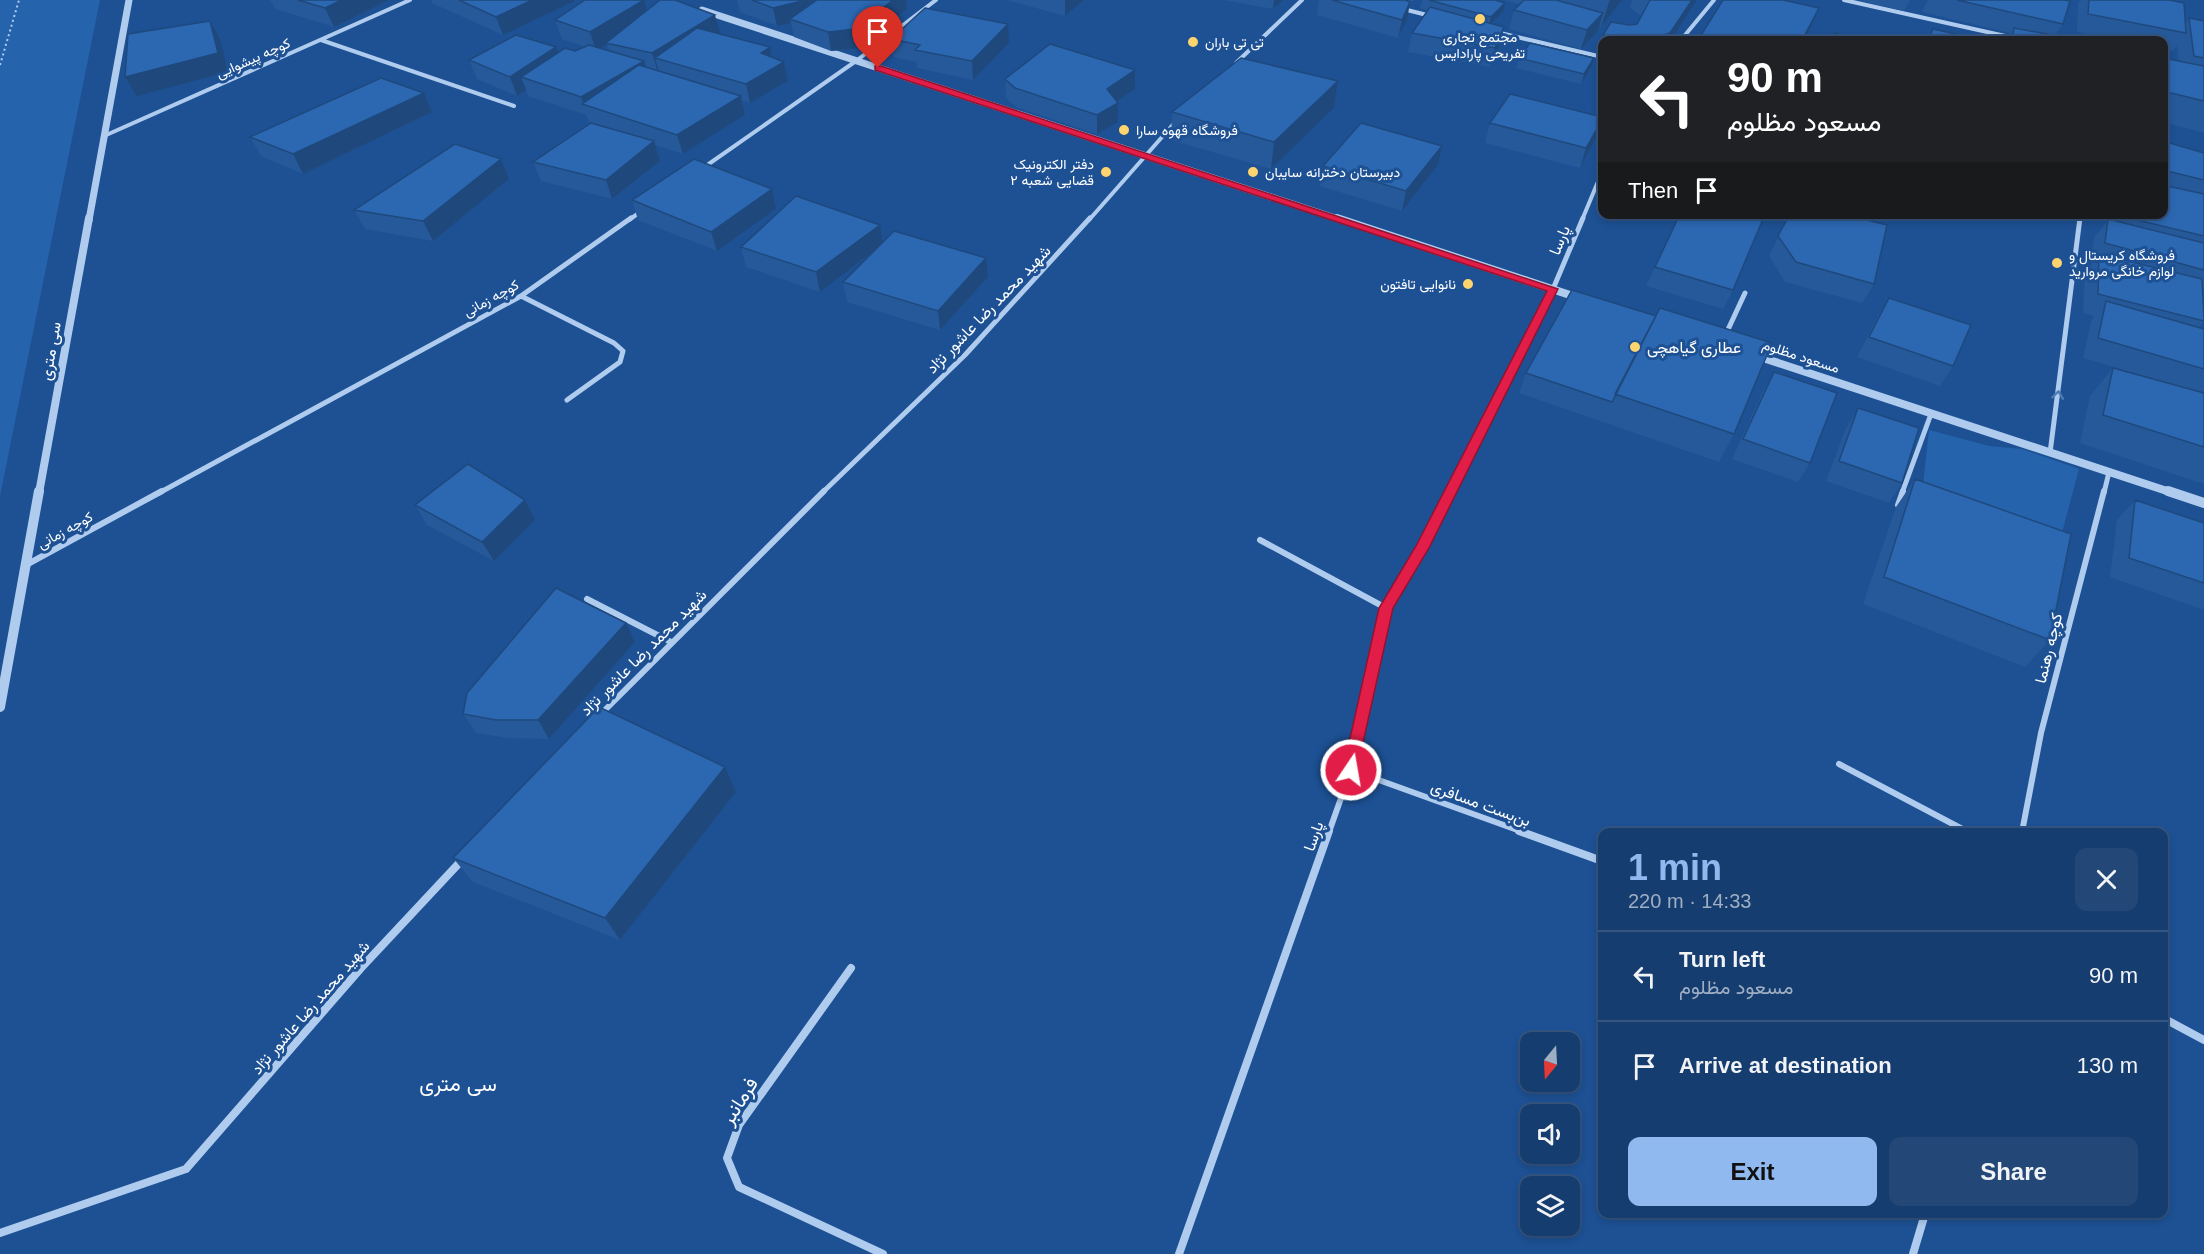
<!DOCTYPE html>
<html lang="en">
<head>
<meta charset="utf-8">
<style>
  body { margin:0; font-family:Arial,Vazirmatn,sans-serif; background:#234877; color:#f1f3f6; height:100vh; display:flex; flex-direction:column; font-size:22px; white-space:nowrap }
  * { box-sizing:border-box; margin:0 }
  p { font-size:20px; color:#9eaec3 }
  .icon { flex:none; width:33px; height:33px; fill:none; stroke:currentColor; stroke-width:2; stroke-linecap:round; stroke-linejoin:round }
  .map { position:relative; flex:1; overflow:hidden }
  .details { position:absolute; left:1598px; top:828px; width:570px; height:390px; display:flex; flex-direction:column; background:#163d6f; border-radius:12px; box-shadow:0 3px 9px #0003,0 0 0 2px #355682 }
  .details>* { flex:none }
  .guide { position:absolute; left:1598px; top:36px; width:570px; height:183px; border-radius:12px; box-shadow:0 3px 9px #0003,0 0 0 2px #355682; background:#202124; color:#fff; overflow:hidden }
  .needle { width:39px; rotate:198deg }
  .controls { position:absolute; left:1520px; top:1032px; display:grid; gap:12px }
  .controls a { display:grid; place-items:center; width:60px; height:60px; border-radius:12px; background:#163d6f; box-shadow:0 3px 9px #0003,0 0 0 2px #355682; font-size:30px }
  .pin { position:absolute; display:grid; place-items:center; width:51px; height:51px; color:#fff; margin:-62px -26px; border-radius:50% 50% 50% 0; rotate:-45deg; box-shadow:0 0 6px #0007 }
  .pin .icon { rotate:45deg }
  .me { position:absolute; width:66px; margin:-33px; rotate:12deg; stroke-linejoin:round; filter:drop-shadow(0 0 4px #0008) }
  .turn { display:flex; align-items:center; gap:21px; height:126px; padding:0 30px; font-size:27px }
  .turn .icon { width:78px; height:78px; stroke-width:2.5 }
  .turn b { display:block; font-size:42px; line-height:51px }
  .then { display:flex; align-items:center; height:57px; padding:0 30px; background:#0003; gap:12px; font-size:22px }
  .round { display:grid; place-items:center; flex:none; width:63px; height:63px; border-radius:12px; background:#234877 }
  .headline { display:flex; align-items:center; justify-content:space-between; height:102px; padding:0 30px }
  h1 { font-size:36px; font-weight:800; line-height:45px; color:#90b9f0 }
  .button { display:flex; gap:12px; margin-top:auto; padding:12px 30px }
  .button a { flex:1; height:69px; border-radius:12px; background:#90b9f0; color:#111; font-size:24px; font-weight:800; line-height:69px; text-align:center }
  .button a+a { background:#234877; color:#f1f3f6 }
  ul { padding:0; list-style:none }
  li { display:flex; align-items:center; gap:18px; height:90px; padding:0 30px; border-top:2px solid #355682 }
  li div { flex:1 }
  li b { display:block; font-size:22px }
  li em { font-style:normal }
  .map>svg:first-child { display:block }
  .green { fill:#2663ad }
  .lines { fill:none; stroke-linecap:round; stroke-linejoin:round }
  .path { stroke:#afccef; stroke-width:2; stroke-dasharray:2 3; stroke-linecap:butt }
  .pedestrian { stroke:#afccef; stroke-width:4 }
  .minor-far3 { stroke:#afccef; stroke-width:4 }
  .minor-far2 { stroke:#afccef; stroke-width:5 }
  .minor-far1 { stroke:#afccef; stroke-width:6 }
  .minor { stroke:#afccef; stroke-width:8 }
  .tertiary-far2 { stroke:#afccef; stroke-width:7 }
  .tertiary-far1 { stroke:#afccef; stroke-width:8 }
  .tertiary { stroke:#afccef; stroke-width:10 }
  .wall { fill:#265999; fill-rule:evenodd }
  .shaded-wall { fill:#1f497d }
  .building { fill:#2c68b2; stroke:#1f497d; stroke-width:1.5 }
  .oneway { stroke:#507cb4 }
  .route { fill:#e11d48; stroke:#92132f; stroke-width:1.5 }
  .poi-dot { fill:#fed46e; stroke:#1d5194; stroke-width:2 }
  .labels { text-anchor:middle; stroke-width:6; stroke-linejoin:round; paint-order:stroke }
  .far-poi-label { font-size:14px; fill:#fff; stroke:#1d5194; text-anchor:start }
  .far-street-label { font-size:14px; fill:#fff; stroke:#1d5194 }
  .street-label { font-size:16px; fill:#fff; stroke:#1d5194 }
  .poi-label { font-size:16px; fill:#fff; stroke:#1d5194; text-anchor:start }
  .near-street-label { font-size:20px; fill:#fff; stroke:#1d5194 }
  .near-neighbourhood-label { font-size:21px; fill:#fff; stroke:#1d5194 }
</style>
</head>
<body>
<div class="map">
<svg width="2204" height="1254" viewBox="0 0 2204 1254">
  <rect width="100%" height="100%" fill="#1d5194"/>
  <path class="green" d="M 0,0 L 100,0 L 0,496 Z
    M 1929,430 L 1989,446 L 2022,449 L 2079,469 L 2056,555 L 1921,503 Z"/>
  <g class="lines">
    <path class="path" d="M 0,65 L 19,0"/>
    <path class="pedestrian" d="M 1403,9 L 1431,16
      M 1496,32 L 1602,57"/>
    <path class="minor-far3" d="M 1844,0 L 2023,40
      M 321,40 L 514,106
      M 1681,40 L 1714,0
      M 1236,63 L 1302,0
      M 104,136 L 410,0
      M 703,168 L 856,61 L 936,0
      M 629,220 L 643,210
      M 1089,220 L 1177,120
      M 1582,220 L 1602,172
      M 2080,220 L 2081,214"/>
    <path class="minor-far2" d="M 521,296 L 614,343 L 623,351 L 620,362 L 567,400
      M 1725,336 L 1745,293
      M 2050,453 L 2080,218
      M 159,493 L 521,296 L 631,218
      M 822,493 L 965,355 L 1090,218
      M 1450,493 L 1553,289 L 1583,218
      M 1902,493 L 1931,414
      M 2104,493 L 2109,472"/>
    <path class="minor-far1" d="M 1898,505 L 1903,491
      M 1260,540 L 1386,608
      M 26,565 L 162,491
      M 587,599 L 671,642
      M 599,716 L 824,491
      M 1839,764 L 1968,832
      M 1351,770 L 1523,832
      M 1329,832 L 1351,770 L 1386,608 L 1422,548 L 1451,491
      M 2022,832 L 2041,733 L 2104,491"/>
    <path class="minor" d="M 1519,831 L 1602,861
      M 1966,831 L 1968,832
      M 851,968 L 739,1125 L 727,1158 L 739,1187 L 883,1254
      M 2163,1018 L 2204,1040
      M 0,1233 L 186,1169 L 361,968 L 462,860
      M 1179,1254 L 1329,831
      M 1913,1254 L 1925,1214"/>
    <path class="tertiary-far2" d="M 702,10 L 1341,220
      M 89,220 L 129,0"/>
    <path class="tertiary-far1" d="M 1337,218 L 1582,299
      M 1754,355 L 2173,493
      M 39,493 L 89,218"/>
    <path class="tertiary" d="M 2168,491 L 2204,503
      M 0,707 L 39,491"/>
  </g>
  <path class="wall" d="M 270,0 L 389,0 L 334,27 L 275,9 Z
    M 431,0 L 574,0 L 575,1 L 503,35 L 432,3 Z
    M 737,0 L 906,0 L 907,9 L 858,48 L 831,51 L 794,37 L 791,23 L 777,26 L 740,12 Z
    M 1007,0 L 1084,0 L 1065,16 Z
    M 1223,0 L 1283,0 L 1273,9 Z
    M 1319,0 L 1414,0 L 1409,5 L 1407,20 L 1398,38 L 1317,15 Z
    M 1422,0 L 1495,0 L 1503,12 L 1492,24 L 1504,27 L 1500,46 L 1490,67 L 1408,52 L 1412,33 L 1428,10 L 1420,8 Z
    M 1504,0 L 1622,0 L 1601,27 L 1599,27 L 1598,31 L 1581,49 L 1509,29 L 1514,10 L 1519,4 Z
    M 1632,0 L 1697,0 L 1671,40 L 1602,40 L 1602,54 L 1597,53 L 1603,35 L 1629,25 L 1637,24 L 1641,16 L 1630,8 Z
    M 1858,0 L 1910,0 L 1904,11 Z
    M 1928,0 L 2064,0 L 2063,24 L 2055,36 L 2079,40 L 2006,40 L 2010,33 L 1922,12 Z
    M 2080,0 L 2169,0 L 2185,24 L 2189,18 L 2204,21 L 2204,133 L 2163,122 L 2163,58 L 2179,61 L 2177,45 L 2173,51 L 2163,49 L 2163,40 L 2118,40 L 2077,32 L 2078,3 Z
    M 647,11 L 720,33 L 719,34 L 770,47 L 773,58 L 784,62 L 788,81 L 750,103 L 742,101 L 745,115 L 683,154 L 655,145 L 660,161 L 612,199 L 541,181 L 533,162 L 590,124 L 586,115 L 528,96 L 526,90 L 517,96 L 477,79 L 469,60 L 575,51 L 585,47 L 562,39 L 555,20 ZM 607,45 L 609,50 L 601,48 Z
    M 891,39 L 1009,43 L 973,80 L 917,68 L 917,62 L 893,57 Z
    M 1519,58 L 1591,68 L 1581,84 L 1516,68 Z
    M 1005,79 L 1135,89 L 1117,101 L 1118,122 L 1097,134 L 1016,107 L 1006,98 Z
    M 1338,81 L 1334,108 L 1271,169 L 1171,140 L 1172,112 Z
    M 432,112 L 303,174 L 261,156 L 250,137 Z
    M 1602,117 L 1602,122 L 1597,136 L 1580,168 L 1485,143 L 1490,123 Z
    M 2163,141 L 2204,153 L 2204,289 L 2203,291 L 2204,321 L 2199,328 L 2204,329 L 2204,484 L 2080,443 L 2090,396 L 2113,368 L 2148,377 L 2083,358 L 2091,321 L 2094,316 L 2083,313 L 2085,274 L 2092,264 L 2090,263 L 2094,238 L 2107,221 L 2107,214 L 2163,214 Z
    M 501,159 L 509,179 L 433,241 L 365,229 L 354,210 Z
    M 1438,165 L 1402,211 L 1320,186 L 1323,166 Z
    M 632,200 L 776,209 L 717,251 L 638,220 Z
    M 1760,214 L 1843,214 L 1874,284 L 1862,303 L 1785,282 L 1769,256 L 1786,222 Z
    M 883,242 L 988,277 L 940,330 L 847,302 L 843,282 L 873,252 L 820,292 L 746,267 L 741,247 Z
    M 1655,267 L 1733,290 L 1723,309 L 1646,286 Z
    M 1572,290 L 1734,434 L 1719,462 L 1519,393 L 1526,373 Z
    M 1889,298 L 1953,366 L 1940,386 L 1857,357 L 1877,318 Z
    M 1774,372 L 1810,463 L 1798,482 L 1732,459 L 1763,391 Z
    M 1858,408 L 1902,483 L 1889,503 L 1826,481 L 1846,428 Z
    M 1915,479 L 2050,640 L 2025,667 L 1863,604 L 1896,507 Z
    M 2135,500 L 2204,523 L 2204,610 L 2110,577 L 2117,520 Z
    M 415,505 L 535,520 L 494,561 L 427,525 Z
    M 635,642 L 549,739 L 508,738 L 476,733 L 463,714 Z
    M 736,792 L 620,940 L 473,882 L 453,858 Z"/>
  <path class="shaded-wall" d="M 342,0 L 389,0 L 334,27 L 325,8 Z
    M 532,0 L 574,0 L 575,1 L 503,35 L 496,17 Z
    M 644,0 L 649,19 L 606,43 L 607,45 L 596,51 L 590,32 Z
    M 801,0 L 833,0 L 790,19 L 791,23 L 777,26 L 773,8 Z
    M 893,0 L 906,0 L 907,9 L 858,48 L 831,51 L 828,32 Z
    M 1065,0 L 1084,0 L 1065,16 Z
    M 1274,0 L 1283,0 L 1273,9 Z
    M 1610,0 L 1622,0 L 1601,27 L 1609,2 Z
    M 1692,0 L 1697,0 L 1671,40 L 1648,40 Z
    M 1410,2 L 1407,20 L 1398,38 L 1402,20 Z
    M 1505,3 L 1503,12 L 1489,26 L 1491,17 Z
    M 1819,8 L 1805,40 L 1802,40 Z
    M 1603,13 L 1598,31 L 1581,49 L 1587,30 Z
    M 715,15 L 720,33 L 672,63 L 655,58 L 659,72 L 658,72 L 652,53 Z
    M 210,21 L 220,39 L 228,72 L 137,96 L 125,77 Z
    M 1008,24 L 1009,43 L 973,80 L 972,61 Z
    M 1504,27 L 1500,46 L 1490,67 L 1495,48 Z
    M 556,47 L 563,66 L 521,77 L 526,90 L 517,96 L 510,77 Z
    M 770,47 L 774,66 L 761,53 Z
    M 1594,58 L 1591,68 L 1581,84 L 1584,74 Z
    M 644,61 L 650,79 L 584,105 L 581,97 Z
    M 784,62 L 788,81 L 750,103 L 746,84 Z
    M 1135,70 L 1135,89 L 1107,108 L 1107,89 Z
    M 1338,81 L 1334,108 L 1271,169 L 1274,142 Z
    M 424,93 L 432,112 L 303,174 L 293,154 Z
    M 741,96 L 745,115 L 683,154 L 677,135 Z
    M 1118,103 L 1118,122 L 1097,134 L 1097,115 Z
    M 1602,120 L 1597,136 L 1580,168 L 1586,148 Z
    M 654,141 L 660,161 L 612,199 L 606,180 Z
    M 1442,146 L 1438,165 L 1402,211 L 1406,191 Z
    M 501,159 L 509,179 L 433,241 L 423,221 Z
    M 772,189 L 776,209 L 717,251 L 711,232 Z
    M 880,225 L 883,244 L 820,292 L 816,272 Z
    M 986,258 L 988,277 L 940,330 L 938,311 Z
    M 525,500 L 535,520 L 494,561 L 482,542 Z
    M 626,623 L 635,642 L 549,739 L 538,720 Z
    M 725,767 L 736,792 L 620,940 L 605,918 Z"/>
  <path class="building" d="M 298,0 L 342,0 L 325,8 Z
    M 459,0 L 532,0 L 496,17 Z
    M 585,0 L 644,0 L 590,32 L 555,20 Z
    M 660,0 L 675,0 L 715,15 L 652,53 L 606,43 Z
    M 752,0 L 801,0 L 798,2 L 773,8 Z
    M 817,0 L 893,0 L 856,29 L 828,32 L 790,19 Z
    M 1332,0 L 1405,0 L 1410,2 L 1402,20 Z
    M 1429,0 L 1495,0 L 1505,3 L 1491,17 Z
    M 1524,0 L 1556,0 L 1603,13 L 1587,30 L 1514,10 Z
    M 1650,0 L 1692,0 L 1670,33 L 1648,40 L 1632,40 L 1603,35 L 1611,22 L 1629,25 L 1637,24 Z
    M 1723,0 L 1783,0 L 1819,8 L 1802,40 L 1698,40 Z
    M 1957,0 L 2064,0 L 2070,1 L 2063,24 Z
    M 2089,0 L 2169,0 L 2184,3 L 2186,33 L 2088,14 Z
    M 1430,7 L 1504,27 L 1495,48 L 1412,33 Z
    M 925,8 L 1008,24 L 972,61 L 915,50 L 920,45 L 891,39 Z
    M 2189,18 L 2204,21 L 2204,58 L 2194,56 Z
    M 210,21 L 218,53 L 125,77 L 128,34 Z
    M 697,28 L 770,47 L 761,53 L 784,62 L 746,84 L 655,58 Z
    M 2014,28 L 2079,40 L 2012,40 Z
    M 1933,29 L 1982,40 L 1928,40 Z
    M 1835,33 L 1866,40 L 1830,40 Z
    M 516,35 L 556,47 L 510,77 L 469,60 Z
    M 1530,43 L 1594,58 L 1584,74 L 1519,58 Z
    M 1050,44 L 1135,70 L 1107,89 L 1118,103 L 1097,115 L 1015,88 L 1005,79 Z
    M 589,45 L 644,61 L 581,97 L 521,77 L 565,48 L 575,51 Z
    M 1241,58 L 1338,81 L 1274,142 L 1172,112 Z
    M 2163,58 L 2204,66 L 2204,101 L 2163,91 Z
    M 639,65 L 741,96 L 677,135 L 582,104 Z
    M 381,78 L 424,93 L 293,154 L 250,137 Z
    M 1510,94 L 1602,117 L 1602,120 L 1586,148 L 1490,123 Z
    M 591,123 L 654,141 L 606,180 L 533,162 Z
    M 1361,123 L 1442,146 L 1406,191 L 1323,166 Z
    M 2163,141 L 2204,153 L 2204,180 L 2163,170 Z
    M 455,144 L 501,159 L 423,221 L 354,210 Z
    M 694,159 L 772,189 L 711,232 L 632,200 Z
    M 2163,185 L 2204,194 L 2204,236 L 2120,216 L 2120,214 L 2163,214 Z
    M 796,196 L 880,225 L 816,272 L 741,247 Z
    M 1680,214 L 1747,214 L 1763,219 L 1733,290 L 1655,267 Z
    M 1790,214 L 1843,214 L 1887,225 L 1874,284 L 1796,262 L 1778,236 Z
    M 2108,219 L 2204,243 L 2204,270 L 2105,243 Z
    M 894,231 L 986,258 L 938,311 L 843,282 Z
    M 2099,254 L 2202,279 L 2204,321 L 2098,294 Z
    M 1572,290 L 1656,316 L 1612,402 L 1526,373 Z
    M 1889,298 L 1971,325 L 1953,366 L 1869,337 Z
    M 2106,301 L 2204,329 L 2204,369 L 2098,338 Z
    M 1660,308 L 1772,343 L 1734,434 L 1615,394 Z
    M 2113,368 L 2204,393 L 2204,447 L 2103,415 Z
    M 1774,372 L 1837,393 L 1810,463 L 1743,439 Z
    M 1858,408 L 1919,428 L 1902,483 L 1839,461 Z
    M 468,464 L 525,500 L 482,542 L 415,505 Z
    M 1915,479 L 2071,534 L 2050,640 L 1884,577 Z
    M 2135,500 L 2204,523 L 2204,583 L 2129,558 Z
    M 556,588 L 626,623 L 538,720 L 496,720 L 463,714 L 467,693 Z
    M 599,707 L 725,767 L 605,918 L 453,858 Z"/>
  <defs><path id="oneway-chevron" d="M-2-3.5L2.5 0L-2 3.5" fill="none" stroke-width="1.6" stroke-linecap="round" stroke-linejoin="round" transform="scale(1.5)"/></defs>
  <use class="oneway" href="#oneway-chevron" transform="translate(2058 395) rotate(-83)"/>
  <path class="route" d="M 875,66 L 881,66 L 1558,289 L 1429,548 L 1393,608 L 1356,774 L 1351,776 L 1345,774 L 1343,770 L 1379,608 L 1416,546 L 1547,291 L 875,70 Z"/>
  <g class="poi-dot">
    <circle cx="1480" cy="19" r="6"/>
    <circle cx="1193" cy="42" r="6"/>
    <circle cx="1124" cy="130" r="6"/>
    <circle cx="1106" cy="172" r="6"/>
    <circle cx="1253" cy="172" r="6"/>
    <circle cx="2057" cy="263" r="6"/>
    <circle cx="1468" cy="284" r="6"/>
    <circle cx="1635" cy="347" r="6"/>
  </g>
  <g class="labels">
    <g class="far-poi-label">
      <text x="1480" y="42" text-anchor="middle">مجتمع تجاری<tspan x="1480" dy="16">تفریحی پارادایس</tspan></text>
      <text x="1205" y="47">تی تی باران</text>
      <text x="1136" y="135">فروشگاه قهوه سارا</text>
      <text x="1094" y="169" text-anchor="end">دفتر الکترونیک<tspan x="1094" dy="16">قضایی شعبه ۲</tspan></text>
      <text x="1265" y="177">دبیرستان دخترانه سایبان</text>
      <text x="2069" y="260">فروشگاه کریستال و<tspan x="2069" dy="16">لوازم خانگی مروارید</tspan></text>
      <text x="1456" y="289" text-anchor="end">نانوایی تافتون</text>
    </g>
    <g class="far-street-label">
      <text transform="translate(253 58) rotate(-24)" y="5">کوچه پیشوایی</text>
      <text transform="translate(491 298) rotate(-29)" y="5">کوچه زمانی</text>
      <text transform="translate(1801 356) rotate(18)" y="5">مسعود مظلوم</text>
      <text transform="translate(65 530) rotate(-29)" y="5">کوچه زمانی</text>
    </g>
    <g class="street-label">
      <text transform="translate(1559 240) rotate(-67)" y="6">پارسا</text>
      <text transform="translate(988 309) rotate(-46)" y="6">شهید محمد رضا عاشور نژاد</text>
      <text transform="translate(50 351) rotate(-80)" y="6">سی متری</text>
      <text transform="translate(2048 648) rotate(-76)" y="6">کوچه رهنما</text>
      <text transform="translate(643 652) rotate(-45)" y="6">شهید محمد رضا عاشور نژاد</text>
      <text transform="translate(1481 803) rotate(20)" y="6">بن‌بست مسافری</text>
      <text transform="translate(1313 836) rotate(-70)" y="6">پارسا</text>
      <text transform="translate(310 1007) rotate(-49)" y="6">شهید محمد رضا عاشور نژاد</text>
    </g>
    <g class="poi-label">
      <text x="1647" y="353">عطاری گیاهچی</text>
    </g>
    <g class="near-street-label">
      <text transform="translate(739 1101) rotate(-58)" y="7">فرمانبر</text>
    </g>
    <g class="near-neighbourhood-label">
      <text x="458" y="1091">سی متری</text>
    </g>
  </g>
</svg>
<div class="controls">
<a><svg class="needle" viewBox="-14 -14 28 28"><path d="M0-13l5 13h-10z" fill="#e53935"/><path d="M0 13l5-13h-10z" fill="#9eaec3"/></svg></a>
<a><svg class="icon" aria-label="sound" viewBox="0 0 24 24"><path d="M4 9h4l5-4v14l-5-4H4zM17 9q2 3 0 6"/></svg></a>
<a><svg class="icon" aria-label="layers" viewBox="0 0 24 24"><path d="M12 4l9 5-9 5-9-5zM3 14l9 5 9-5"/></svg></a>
</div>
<div class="pin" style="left:878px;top:68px;background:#d93025"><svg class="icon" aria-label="arrive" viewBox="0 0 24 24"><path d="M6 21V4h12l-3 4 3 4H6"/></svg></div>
<svg class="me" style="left:1351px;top:770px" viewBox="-20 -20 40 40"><circle r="17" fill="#e11d48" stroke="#fff" stroke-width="3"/><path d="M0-11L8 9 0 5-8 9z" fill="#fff"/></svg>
<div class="guide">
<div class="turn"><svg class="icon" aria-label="left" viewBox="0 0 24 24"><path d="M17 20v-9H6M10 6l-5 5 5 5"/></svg><div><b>90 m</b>مسعود مظلوم</div></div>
<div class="then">Then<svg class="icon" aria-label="arrive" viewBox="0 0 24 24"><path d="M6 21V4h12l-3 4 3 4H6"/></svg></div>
</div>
<section class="details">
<div class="headline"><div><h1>1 min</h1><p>220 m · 14:33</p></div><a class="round"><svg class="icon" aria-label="close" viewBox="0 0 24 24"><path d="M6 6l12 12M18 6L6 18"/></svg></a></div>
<ul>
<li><svg class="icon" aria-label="left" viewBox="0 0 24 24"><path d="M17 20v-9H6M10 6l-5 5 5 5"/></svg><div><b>Turn left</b><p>مسعود مظلوم</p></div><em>90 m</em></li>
<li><svg class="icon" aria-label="arrive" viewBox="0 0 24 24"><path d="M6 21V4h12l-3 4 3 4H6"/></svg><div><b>Arrive at destination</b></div><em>130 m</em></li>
</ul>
<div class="button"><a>Exit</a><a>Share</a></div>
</section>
</div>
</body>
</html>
